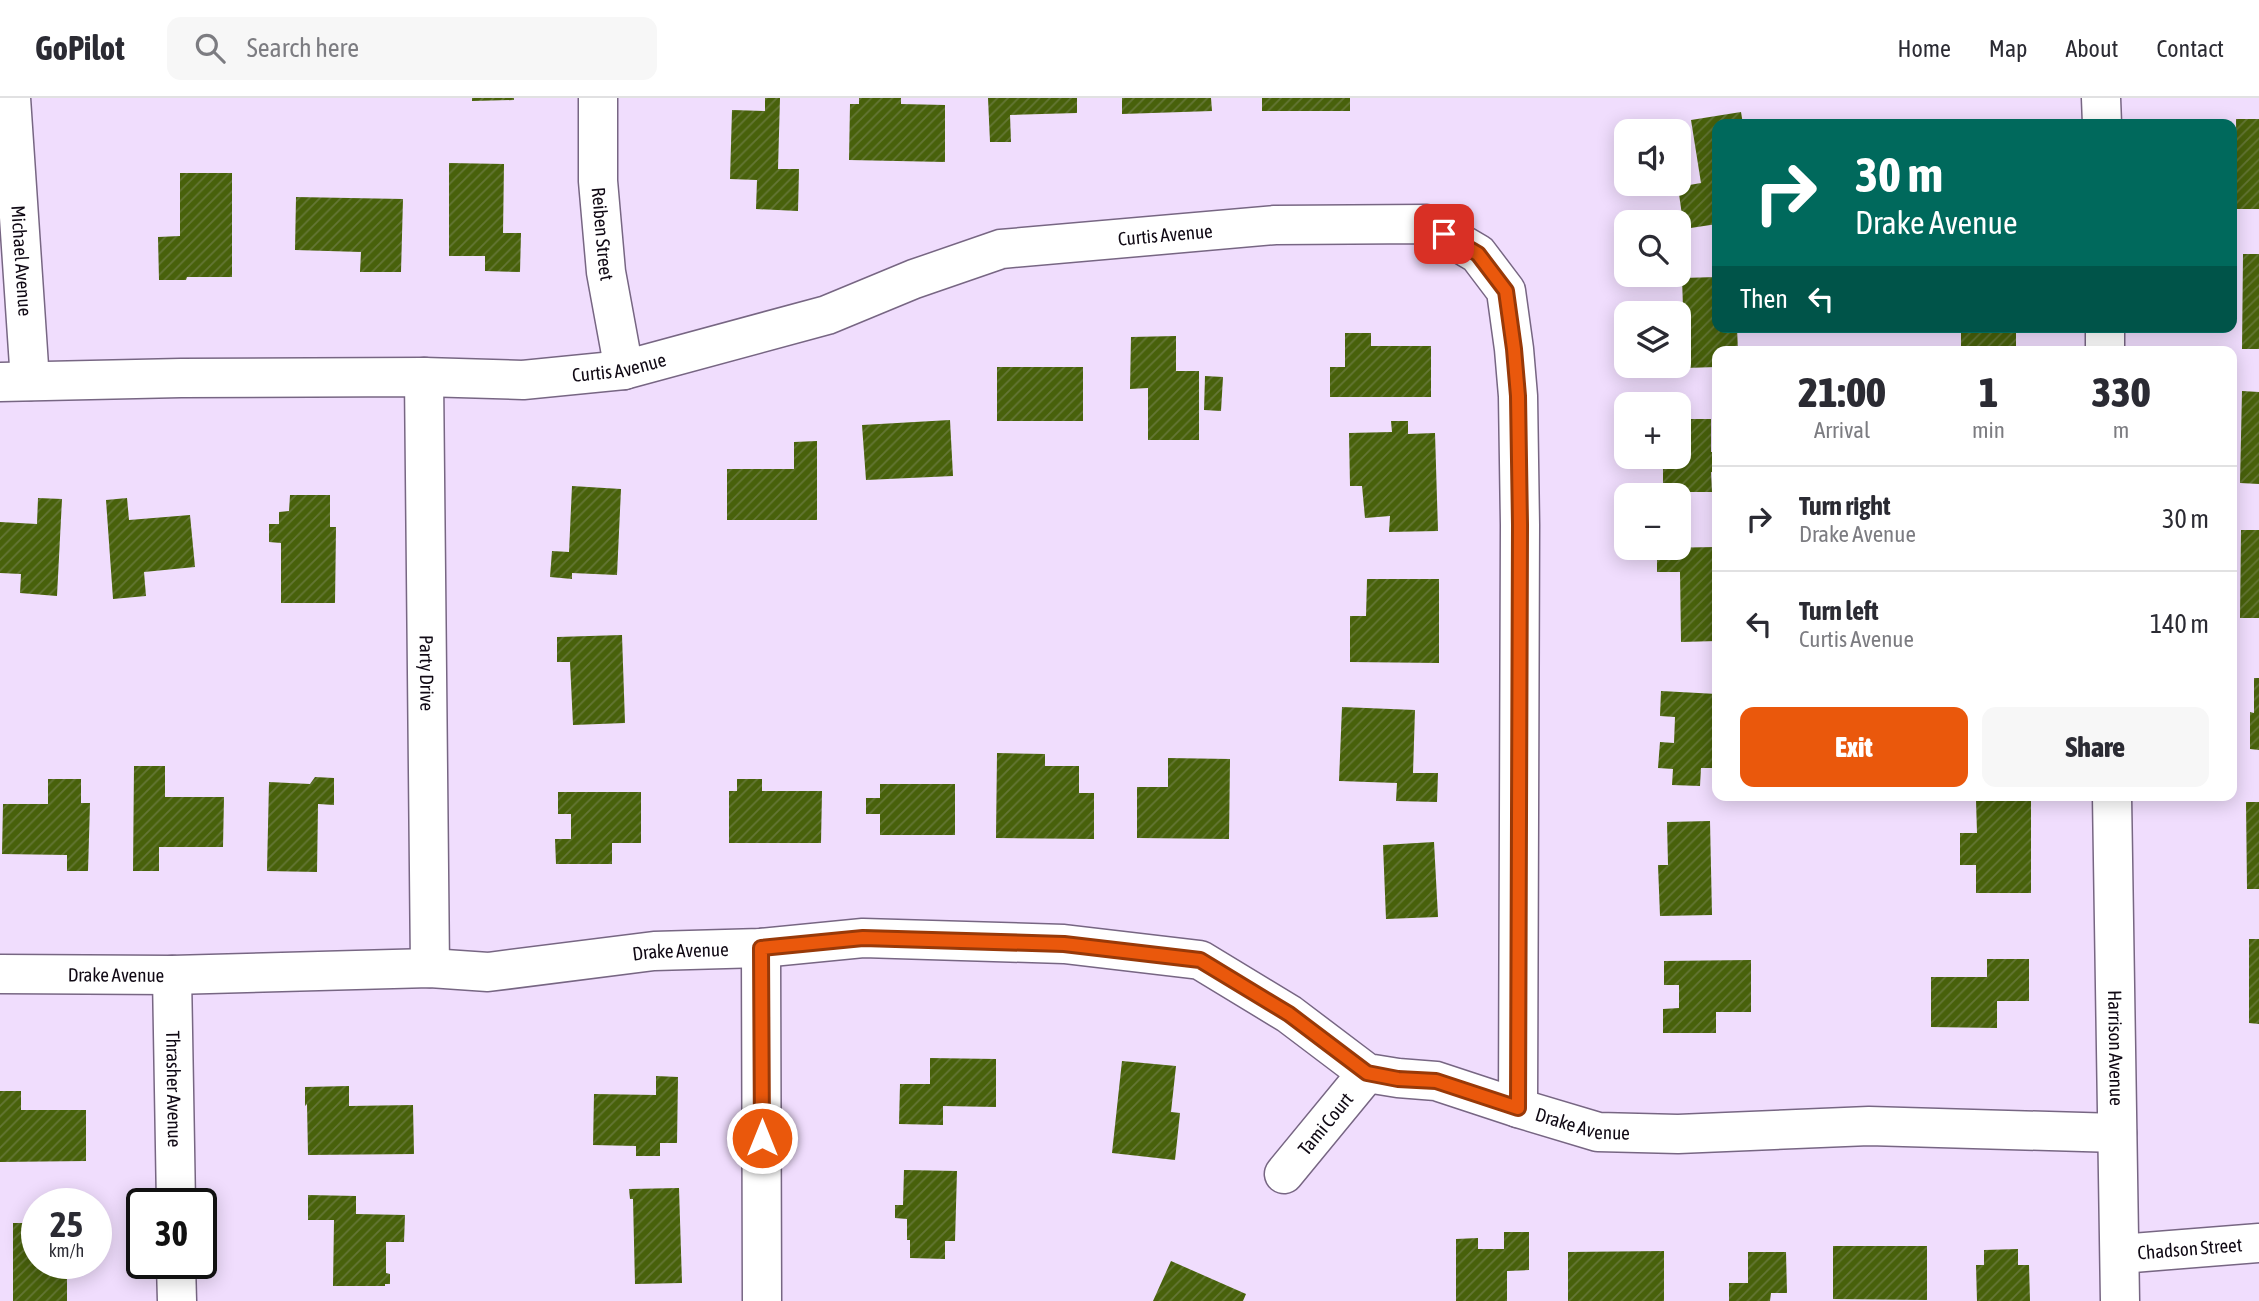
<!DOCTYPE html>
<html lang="en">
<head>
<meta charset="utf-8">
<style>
  body { margin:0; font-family:"Asap Condensed",sans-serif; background:#f7f7f7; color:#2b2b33; height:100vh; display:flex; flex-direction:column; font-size:26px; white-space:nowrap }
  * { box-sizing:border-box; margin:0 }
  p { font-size:23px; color:#7c7c81 }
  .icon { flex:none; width:38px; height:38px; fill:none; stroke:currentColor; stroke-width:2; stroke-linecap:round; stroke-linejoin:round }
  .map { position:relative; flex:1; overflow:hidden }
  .drawer { position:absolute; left:1712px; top:248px; width:525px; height:455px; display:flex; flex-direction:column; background:#fff; border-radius:14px; box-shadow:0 4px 18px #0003 }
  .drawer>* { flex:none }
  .top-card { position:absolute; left:1712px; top:21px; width:525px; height:214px; border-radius:14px; box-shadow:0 4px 18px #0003; background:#00695c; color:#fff; overflow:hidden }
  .fabs { position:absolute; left:1614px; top:21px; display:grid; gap:14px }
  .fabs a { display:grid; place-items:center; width:77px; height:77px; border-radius:14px; background:#fff; box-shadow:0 4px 18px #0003; font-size:35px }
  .speed { position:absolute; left:21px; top:1090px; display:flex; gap:14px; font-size:35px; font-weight:700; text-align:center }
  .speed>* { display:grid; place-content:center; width:91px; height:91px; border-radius:50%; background:#fff; box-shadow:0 4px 18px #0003; line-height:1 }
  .speed small { font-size:18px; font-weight:400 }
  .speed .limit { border:4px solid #111; border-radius:10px; background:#fff; color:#111 }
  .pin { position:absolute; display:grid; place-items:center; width:60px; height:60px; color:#fff; margin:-30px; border-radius:14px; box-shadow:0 4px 10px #0006 }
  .me { position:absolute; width:77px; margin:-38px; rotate:0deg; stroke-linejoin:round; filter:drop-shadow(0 0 5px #0008) }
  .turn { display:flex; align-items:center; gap:24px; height:147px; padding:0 28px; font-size:32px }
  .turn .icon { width:91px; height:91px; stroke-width:2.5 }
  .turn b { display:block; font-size:49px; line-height:60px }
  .then { display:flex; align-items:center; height:66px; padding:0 28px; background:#0003; gap:14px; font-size:26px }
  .eta { display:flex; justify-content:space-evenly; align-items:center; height:119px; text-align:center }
  .eta b { font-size:42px; font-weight:800; line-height:49px }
  .cta { display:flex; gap:14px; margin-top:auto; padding:14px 28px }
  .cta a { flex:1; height:80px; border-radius:14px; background:#ea580c; color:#fff; font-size:28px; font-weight:800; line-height:80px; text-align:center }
  .cta a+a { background:#f7f7f7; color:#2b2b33 }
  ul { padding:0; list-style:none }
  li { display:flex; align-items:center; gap:21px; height:105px; padding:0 28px; border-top:2px solid #e1e1e2 }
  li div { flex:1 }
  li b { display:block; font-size:26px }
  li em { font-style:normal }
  header { display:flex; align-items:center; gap:42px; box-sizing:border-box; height:98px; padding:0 35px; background:#fff; border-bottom:2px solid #e1e1e2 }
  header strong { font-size:33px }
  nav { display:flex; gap:38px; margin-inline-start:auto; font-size:24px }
  .search { width:490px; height:63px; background:#f7f7f7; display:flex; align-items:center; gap:18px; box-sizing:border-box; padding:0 24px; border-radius:14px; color:#7c7c81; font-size:26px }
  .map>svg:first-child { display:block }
  .building { fill:url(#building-hatch) }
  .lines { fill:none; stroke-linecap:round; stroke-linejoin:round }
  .minor-casing { stroke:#776683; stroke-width:41 }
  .minor { stroke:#fff; stroke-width:38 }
  .route-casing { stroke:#983908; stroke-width:18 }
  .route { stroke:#ea580c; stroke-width:12 }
  .labels { text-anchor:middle; stroke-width:7; stroke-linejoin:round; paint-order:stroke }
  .street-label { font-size:19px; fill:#100914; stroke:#f0ddfd }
</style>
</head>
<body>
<header>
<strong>GoPilot</strong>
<div class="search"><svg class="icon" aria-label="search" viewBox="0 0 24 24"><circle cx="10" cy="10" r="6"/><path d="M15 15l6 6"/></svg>Search here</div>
<nav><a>Home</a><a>Map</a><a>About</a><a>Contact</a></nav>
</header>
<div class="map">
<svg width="2259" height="1203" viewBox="0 0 2259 1203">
  <defs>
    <pattern id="building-hatch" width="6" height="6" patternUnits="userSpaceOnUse" patternTransform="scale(1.75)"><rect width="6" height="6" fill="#48610b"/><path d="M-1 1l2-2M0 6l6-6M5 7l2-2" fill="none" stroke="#647636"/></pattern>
  </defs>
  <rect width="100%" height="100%" fill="#f0ddfd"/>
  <path class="building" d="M 472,0 L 514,0 L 514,2 L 472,3 Z
    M 765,0 L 780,0 L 778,71 L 799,71 L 798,113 L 756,111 L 757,82 L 730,81 L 732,12 L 765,13 Z
    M 859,0 L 901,0 L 901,6 L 945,7 L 945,64 L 849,62 L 850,6 L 859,6 Z
    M 988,0 L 1077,0 L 1077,15 L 1010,17 L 1011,44 L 990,44 Z
    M 1122,0 L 1211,0 L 1212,13 L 1122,16 Z
    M 1262,0 L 1350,0 L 1350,13 L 1262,13 Z
    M 1741,14 L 1743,26 L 1717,26 L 1717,126 L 1684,131 L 1678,89 L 1701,85 L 1691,22 Z
    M 2236,21 L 2259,21 L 2259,111 L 2237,111 Z
    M 449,65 L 504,66 L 503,135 L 521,135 L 520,174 L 485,173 L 485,158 L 449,158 Z
    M 180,75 L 232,75 L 232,179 L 187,179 L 186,182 L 159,182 L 158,139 L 180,138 Z
    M 296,99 L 403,101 L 401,174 L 360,174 L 361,154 L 295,152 Z
    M 2243,156 L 2259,156 L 2259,251 L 2242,251 Z
    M 1717,179 L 1717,229 L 1737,229 L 1738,254 L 1717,254 L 1717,269 L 1685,270 L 1682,180 Z
    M 1961,229 L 2016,229 L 2016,252 L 1961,251 Z
    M 1345,235 L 1371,235 L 1371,248 L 1431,248 L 1431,299 L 1330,299 L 1330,269 L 1345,269 Z
    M 1176,238 L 1176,273 L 1199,273 L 1199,342 L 1148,342 L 1148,290 L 1130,291 L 1131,239 Z
    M 997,269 L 1083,269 L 1083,323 L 997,323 Z
    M 1205,278 L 1223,279 L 1221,313 L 1204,312 Z
    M 2242,293 L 2259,294 L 2259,386 L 2240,385 Z
    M 1678,321 L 1711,321 L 1711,354 L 1717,354 L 1717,375 L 1711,374 L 1712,394 L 1663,394 L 1663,359 L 1678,359 Z
    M 950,322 L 953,378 L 866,382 L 862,327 Z
    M 1391,323 L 1408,323 L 1408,336 L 1435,335 L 1438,433 L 1389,434 L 1390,418 L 1365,420 L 1362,388 L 1350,388 L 1349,335 L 1392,334 Z
    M 817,343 L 817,422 L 727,422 L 727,371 L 794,371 L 794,344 Z
    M 572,388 L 621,391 L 617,477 L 572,475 L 572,481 L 550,479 L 552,453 L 569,454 Z
    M 290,397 L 330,397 L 330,429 L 336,429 L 335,505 L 281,505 L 281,445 L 269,444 L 269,426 L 279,426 L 279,414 L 289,413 Z
    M 38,400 L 62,401 L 57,498 L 20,495 L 21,476 L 0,475 L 0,424 L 37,426 Z
    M 127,400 L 129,422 L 190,417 L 195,469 L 144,474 L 146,498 L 113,501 L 106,402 Z
    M 2241,432 L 2259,432 L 2259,520 L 2240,520 Z
    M 1717,449 L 1717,543 L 1681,544 L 1680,474 L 1657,474 L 1657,450 Z
    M 1367,481 L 1439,481 L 1439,565 L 1350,564 L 1350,518 L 1366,518 Z
    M 622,537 L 625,625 L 573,627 L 570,564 L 557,564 L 557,539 Z
    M 2254,580 L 2259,580 L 2259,652 L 2250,651 L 2250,614 L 2254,615 Z
    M 1661,593 L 1717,596 L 1715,670 L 1701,670 L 1700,688 L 1672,687 L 1673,671 L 1658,670 L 1660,644 L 1674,645 L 1675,619 L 1660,618 Z
    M 1342,609 L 1415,612 L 1413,675 L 1438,675 L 1437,704 L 1396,703 L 1397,685 L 1339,683 Z
    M 997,655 L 1045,656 L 1045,668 L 1079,668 L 1079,695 L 1094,695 L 1094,741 L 996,740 Z
    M 1168,660 L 1230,661 L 1229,741 L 1137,740 L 1137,689 L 1168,689 Z
    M 134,668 L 165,668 L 165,699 L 224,699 L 223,749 L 159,749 L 159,773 L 133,773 Z
    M 315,679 L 334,680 L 334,707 L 318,706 L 317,774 L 267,773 L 269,684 L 310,686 Z
    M 48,681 L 81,681 L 81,705 L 90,705 L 88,773 L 67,773 L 67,757 L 2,756 L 3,706 L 48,706 Z
    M 737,681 L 762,681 L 762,693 L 822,693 L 821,745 L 729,745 L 729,693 L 737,693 Z
    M 880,686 L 955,686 L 955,737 L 880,737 L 880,716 L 866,716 L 866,700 L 880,700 Z
    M 558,694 L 641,694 L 641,745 L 612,745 L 612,766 L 556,766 L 555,741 L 571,741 L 571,716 L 558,716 Z
    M 2031,701 L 2031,795 L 1976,795 L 1976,767 L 1960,767 L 1960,735 L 1977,735 L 1976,702 Z
    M 2246,704 L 2259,704 L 2259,791 L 2247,791 Z
    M 1710,723 L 1712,817 L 1660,818 L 1658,767 L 1668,767 L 1667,724 Z
    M 1434,744 L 1438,819 L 1386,821 L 1383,747 Z
    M 2249,841 L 2259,841 L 2259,926 L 2249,925 Z
    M 1987,861 L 2029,861 L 2029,903 L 1997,903 L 1997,930 L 1931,929 L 1931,879 L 1987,879 Z
    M 1751,862 L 1751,914 L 1716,914 L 1716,935 L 1663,935 L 1663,911 L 1679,910 L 1679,887 L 1664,887 L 1664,863 Z
    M 930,960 L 996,961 L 996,1009 L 943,1008 L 943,1027 L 899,1026 L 900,986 L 930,986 Z
    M 1122,963 L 1176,968 L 1171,1014 L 1180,1015 L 1175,1062 L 1112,1055 Z
    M 656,978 L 678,979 L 677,1045 L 660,1045 L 660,1058 L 636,1058 L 636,1048 L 593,1047 L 594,996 L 656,997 Z
    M 349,988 L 349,1008 L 413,1007 L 414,1056 L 308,1057 L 307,1006 L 305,1008 L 305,989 Z
    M 0,993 L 21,993 L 21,1012 L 86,1012 L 86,1063 L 0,1064 Z
    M 904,1072 L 957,1073 L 955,1143 L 945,1143 L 945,1161 L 910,1160 L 910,1142 L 907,1142 L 907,1121 L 895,1120 L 895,1107 L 903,1107 Z
    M 679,1090 L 682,1185 L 635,1186 L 633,1101 L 630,1101 L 629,1091 Z
    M 308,1097 L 356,1098 L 356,1116 L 405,1117 L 404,1144 L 386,1144 L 386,1175 L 390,1176 L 390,1186 L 385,1186 L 385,1188 L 333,1188 L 334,1122 L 308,1122 Z
    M 13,1125 L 37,1125 L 37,1166 L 67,1166 L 67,1203 L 13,1203 Z
    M 1504,1134 L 1529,1134 L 1529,1172 L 1507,1173 L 1507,1203 L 1456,1203 L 1456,1141 L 1478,1140 L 1478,1151 L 1504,1151 Z
    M 1833,1148 L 1927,1148 L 1927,1202 L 1833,1201 Z
    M 2018,1151 L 2018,1167 L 2029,1167 L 2030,1203 L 1977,1203 L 1976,1167 L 1984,1167 L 1984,1152 Z
    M 1664,1153 L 1664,1203 L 1568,1203 L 1568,1154 Z
    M 1748,1154 L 1786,1154 L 1787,1195 L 1771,1195 L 1770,1203 L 1729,1203 L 1729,1185 L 1748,1185 Z
    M 1171,1163 L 1246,1196 L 1243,1203 L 1153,1203 Z"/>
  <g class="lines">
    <defs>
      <g id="minor">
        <path id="s1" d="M 11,0 L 30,283"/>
        <path id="s2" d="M 598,0 L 598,83 L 606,174 L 624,272"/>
        <path d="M 2101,0 L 2102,26"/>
        <path d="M 2105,229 L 2105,254"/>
        <path id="s3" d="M 424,279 L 430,870"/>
        <path id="s4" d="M 0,284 L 181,280 L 424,279 L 523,282 L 624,272 L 827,217 L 914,181 L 1001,151 L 1275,127 L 1427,126 L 1478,156 L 1506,193 L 1514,251 L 1518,298 L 1520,427 L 1518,1010"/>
        <path id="s5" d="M 2112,698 L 2120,1203"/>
        <path d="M 761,850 L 762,1203"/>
        <path id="s6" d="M 0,876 L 172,877 L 430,870 L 488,874 L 654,853 L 761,850 L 863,840 L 1064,846 L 1200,862 L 1289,916 L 1367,975 L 1398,980 L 1436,983 L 1518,1010 L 1598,1034 L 1678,1036 L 1869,1028 L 2117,1035"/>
        <path id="s7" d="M 172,877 L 176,1106"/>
        <path id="s8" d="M 1284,1076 L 1367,975"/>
        <path id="s9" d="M 2120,1156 L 2259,1145"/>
        <path d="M 176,1166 L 177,1203"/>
      </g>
    </defs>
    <use href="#minor" class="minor-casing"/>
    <use href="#minor" class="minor"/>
  </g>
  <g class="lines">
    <defs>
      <path id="route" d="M 762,1040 L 761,850 L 863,840 L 1064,846 L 1200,862 L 1289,916 L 1367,975 L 1398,981 L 1436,983 L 1518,1010 L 1520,427 L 1518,298 L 1514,251 L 1506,193 L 1478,156 L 1444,136"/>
    </defs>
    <use href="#route" class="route-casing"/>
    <use href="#route" class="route"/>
  </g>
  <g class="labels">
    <g class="street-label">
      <text dy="7" stroke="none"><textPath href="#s2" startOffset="136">Reiben Street</textPath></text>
      <text dy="7" stroke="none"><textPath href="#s4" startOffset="1186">Curtis Avenue</textPath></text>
      <text dy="7" stroke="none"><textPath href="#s1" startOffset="163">Michael Avenue</textPath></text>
      <text dy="7" stroke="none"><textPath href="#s4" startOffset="620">Curtis Avenue</textPath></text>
      <text dy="7" stroke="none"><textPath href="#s3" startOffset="296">Party Drive</textPath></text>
      <text dy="7" stroke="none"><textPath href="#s6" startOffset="682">Drake Avenue</textPath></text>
      <text dy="7" stroke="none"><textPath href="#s6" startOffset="116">Drake Avenue</textPath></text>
      <text dy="7" stroke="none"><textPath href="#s5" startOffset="252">Harrison Avenue</textPath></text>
      <text dy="7" stroke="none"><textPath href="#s7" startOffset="114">Thrasher Avenue</textPath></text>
      <text dy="7" stroke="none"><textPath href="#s6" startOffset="1628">Drake Avenue</textPath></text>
      <text dy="7" stroke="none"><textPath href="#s8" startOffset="65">Tami Court</textPath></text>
      <text dy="7" stroke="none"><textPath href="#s9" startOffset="70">Chadson Street</textPath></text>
    </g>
  </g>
</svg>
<div class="fabs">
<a><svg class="icon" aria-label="sound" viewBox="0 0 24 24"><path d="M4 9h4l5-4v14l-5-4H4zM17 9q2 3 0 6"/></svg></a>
<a><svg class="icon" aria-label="search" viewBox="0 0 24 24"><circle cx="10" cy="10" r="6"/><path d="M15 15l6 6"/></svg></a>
<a><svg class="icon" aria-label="layers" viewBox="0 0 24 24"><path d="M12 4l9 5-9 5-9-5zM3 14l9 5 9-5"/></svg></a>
<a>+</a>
<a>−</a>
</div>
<div class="speed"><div>25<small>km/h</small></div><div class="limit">30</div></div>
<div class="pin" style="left:1444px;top:136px;background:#d93025"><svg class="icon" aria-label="arrive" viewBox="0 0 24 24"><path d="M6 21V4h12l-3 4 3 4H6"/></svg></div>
<svg class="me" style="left:762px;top:1040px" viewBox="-20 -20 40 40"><circle r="17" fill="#ea580c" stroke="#fff" stroke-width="3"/><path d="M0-11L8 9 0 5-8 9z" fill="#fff"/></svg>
<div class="top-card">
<div class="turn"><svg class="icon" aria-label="right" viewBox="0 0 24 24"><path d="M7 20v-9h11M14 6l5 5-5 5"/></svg><div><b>30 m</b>Drake Avenue</div></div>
<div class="then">Then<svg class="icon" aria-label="left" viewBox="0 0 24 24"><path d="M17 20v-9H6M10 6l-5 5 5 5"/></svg></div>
</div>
<section class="drawer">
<div class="eta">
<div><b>21:00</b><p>Arrival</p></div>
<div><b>1</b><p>min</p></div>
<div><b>330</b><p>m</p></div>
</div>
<ul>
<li><svg class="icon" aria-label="right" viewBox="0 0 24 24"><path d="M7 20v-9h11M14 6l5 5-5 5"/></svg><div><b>Turn right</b><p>Drake Avenue</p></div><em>30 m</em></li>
<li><svg class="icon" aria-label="left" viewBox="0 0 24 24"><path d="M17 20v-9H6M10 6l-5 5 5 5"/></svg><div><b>Turn left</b><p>Curtis Avenue</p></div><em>140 m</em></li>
</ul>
<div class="cta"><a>Exit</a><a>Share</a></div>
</section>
</div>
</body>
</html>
